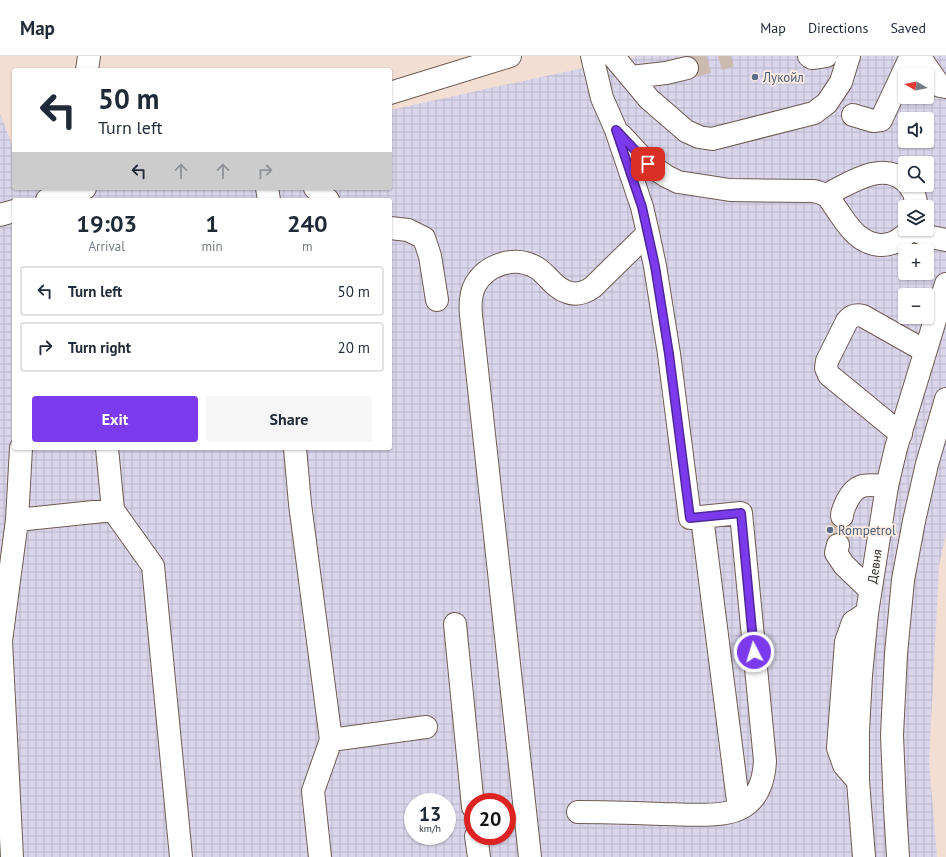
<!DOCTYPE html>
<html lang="en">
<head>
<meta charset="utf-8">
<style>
  body { margin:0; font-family:"PT Sans",sans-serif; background:#f6f6f7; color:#1f2937; height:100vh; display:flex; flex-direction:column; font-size:15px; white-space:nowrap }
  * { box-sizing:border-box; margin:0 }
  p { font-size:13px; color:#747a83 }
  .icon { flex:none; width:22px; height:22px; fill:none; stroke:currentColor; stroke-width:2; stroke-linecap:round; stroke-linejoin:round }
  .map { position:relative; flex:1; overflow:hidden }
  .drawer { position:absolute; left:12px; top:142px; width:380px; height:252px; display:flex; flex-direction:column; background:#fff; border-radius:4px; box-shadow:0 1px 3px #0004 }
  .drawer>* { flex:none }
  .top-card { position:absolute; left:12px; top:12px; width:380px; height:122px; border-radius:4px; box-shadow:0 1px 3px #0004; background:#fff; color:#1f2937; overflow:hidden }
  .needle { width:26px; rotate:279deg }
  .controls { position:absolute; left:898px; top:12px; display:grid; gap:8px }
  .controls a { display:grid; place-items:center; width:36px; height:36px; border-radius:4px; background:#fff; box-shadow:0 1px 3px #0004; font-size:20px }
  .speed { position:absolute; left:404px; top:737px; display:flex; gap:8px; font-size:20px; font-weight:700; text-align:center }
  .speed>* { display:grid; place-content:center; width:52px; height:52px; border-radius:50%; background:#fff; box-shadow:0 1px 3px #0004; line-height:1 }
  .speed small { font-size:10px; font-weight:400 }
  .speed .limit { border:6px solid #d22; background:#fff; color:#111 }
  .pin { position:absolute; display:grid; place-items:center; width:34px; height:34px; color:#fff; margin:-17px; border-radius:8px; box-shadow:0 2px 6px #0006 }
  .me { position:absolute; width:44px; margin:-22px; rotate:355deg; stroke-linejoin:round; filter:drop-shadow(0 0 3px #0008) }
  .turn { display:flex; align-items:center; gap:14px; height:84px; padding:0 20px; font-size:18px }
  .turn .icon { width:52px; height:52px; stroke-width:2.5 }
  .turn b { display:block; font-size:28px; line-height:34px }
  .lanes { display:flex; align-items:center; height:38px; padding:0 20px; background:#0003; justify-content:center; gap:20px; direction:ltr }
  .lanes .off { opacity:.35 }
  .eta { display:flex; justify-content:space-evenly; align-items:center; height:68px; text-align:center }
  .eta b { font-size:24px; font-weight:600; line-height:28px }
  .button { display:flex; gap:8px; margin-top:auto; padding:8px 20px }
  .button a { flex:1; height:46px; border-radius:4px; background:#7c3aed; color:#fff; font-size:16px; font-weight:600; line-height:46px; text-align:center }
  .button a+a { background:#f6f6f7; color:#1f2937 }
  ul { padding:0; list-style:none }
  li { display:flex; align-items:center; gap:12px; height:50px; margin:0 8px 6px; padding:0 12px; border:2px solid #e0e1e3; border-radius:4px }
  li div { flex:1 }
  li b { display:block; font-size:15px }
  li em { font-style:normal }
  header { display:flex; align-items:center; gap:24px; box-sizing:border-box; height:56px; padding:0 20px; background:#fff; border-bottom:1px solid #e0e1e3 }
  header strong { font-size:19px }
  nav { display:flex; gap:22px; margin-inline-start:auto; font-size:14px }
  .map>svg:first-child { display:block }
  .industrial { fill:url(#industrial-grid); fill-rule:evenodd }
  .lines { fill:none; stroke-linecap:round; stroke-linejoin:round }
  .minor-tunnel { stroke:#cbbab0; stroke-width:22; stroke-dasharray:22 11; stroke-linecap:butt }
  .minor-casing { stroke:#6d5c53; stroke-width:24 }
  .major-casing { stroke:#6d5c53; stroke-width:24 }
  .minor { stroke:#fff; stroke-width:22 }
  .major { stroke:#fff; stroke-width:22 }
  .route-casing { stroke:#51269a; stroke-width:10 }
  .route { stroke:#7c3aed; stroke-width:7 }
  .service-dot { fill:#5c6f8a; stroke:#fcece3; stroke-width:1.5 }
  .labels { text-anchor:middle; stroke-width:3.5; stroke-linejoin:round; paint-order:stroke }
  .service-label { font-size:13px; fill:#4e5e75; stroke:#fcece3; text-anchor:start }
  .street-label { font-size:13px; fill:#312925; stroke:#fcece3 }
</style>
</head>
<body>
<header>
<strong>Map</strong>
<nav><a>Map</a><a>Directions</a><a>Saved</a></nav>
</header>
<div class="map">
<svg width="946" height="801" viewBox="0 0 946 801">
  <defs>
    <pattern id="industrial-grid" width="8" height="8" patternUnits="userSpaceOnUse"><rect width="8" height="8" fill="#d9d5eb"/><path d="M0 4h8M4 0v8" fill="none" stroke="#bbb7c9"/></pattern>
  </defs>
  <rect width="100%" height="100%" fill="#f2ded3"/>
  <path class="industrial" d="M 638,0 L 946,0 L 946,478 L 939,510 L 929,706 L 937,801 L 0,801 L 0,58 L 14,93 L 14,132 L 390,132 L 390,54 ZM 905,19 L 927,19 L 927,41 L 905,41 ZM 905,63 L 927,63 L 927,85 L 905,85 ZM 905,107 L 927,107 L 927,129 L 905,129 ZM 14,144 L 390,144 L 390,392 L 14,392 ZM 905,151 L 927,151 L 927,173 L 905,173 ZM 905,195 L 927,195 L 927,217 L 905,217 ZM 905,239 L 927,239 L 927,261 L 905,261 ZM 413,746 L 447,746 L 447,780 L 413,780 ZM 473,746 L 507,746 L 507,780 L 473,780 Z"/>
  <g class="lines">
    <path class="minor-tunnel" d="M 687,12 L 731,0
      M 838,489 L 842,460"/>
    <defs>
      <path id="minor" d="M 613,0 L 649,43 L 686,75 L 699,81 L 712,83 L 814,57 L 827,47 L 841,26 L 849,0
        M 809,0 L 812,2 L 826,0
        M 919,0 L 940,30 L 946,31
        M 87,14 L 89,0
        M 631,21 L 666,17 L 687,12
        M 390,37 L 510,0
        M 853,59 L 873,65 L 881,64 L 911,0
        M 621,79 L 648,108 L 666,120 L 678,126 L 730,134 L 814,135 C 817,136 822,137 825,139 C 829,141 832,147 835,151 C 847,168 857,187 880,189 C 893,190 903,182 911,173 L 931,181 L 946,184
        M 909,129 L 914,137 L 917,151
        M 267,132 L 269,144
        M 315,132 L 328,144
        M 826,139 C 849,128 881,104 905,125
        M 47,144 L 85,132
        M 0,159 L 14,155
        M 390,172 L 408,174 L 424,182 L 430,200 L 437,244
        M 901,378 L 829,319 L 826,312 L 827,305 L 847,265 C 851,260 856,258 863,260 L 925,295
        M 107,392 L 113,454 L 153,510 L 181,801
        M 295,392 L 300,448 L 331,684 L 313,735 L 320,801
        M 842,460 C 842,454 845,450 847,445 C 857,425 868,429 887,430
        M 702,461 L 739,753
        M 17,464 L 113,454
        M 838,489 L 836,497 L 844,509 L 870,534
        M 455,568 L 473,751
        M 331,684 L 426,671
        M 858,725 L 844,709 L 838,692 L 846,586 L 853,566 L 867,557
        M 578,756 C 607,756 635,757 664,758 C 685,758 720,762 739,753 C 758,744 764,724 765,705 L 741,457 L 690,462 L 669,298 L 655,210 L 648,177 L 642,151 L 616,74 L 602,42 L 592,0
        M 476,780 L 479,801
        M 12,801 L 1,585 L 17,464 L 21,392
        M 530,801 L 471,259 C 470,249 470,239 475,229 C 487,208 515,199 537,212 C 548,219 554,232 567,236 C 577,240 586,236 593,231 L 648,177"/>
      <g id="major">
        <path id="s1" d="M 864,801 L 858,725 L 858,675 L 861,619 L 867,557 L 887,430 L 896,392 L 946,228"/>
        <path d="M 898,801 L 895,752 L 892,679 L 896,598 L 903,524 L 914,465 L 927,408 L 946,343"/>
      </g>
    </defs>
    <use href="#minor" class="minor-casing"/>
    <use href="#major" class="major-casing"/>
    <use href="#minor" class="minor"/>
    <use href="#major" class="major"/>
  </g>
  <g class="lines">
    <defs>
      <path id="route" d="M 648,108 L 616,74 L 642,151 L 655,210 L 669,298 L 690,462 L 741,457 L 754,596"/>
    </defs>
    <use href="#route" class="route-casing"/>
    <use href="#route" class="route"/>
  </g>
  <g class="service-dot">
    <circle cx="755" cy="21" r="4"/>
    <circle cx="830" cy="474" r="4"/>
  </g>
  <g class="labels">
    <g class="service-label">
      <text x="763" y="26">Лукойл</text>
      <text x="838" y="479">Rompetrol</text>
    </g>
    <g class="street-label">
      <text dy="5" stroke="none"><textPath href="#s1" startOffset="292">Девня</textPath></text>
    </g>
  </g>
</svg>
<div class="controls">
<a><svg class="needle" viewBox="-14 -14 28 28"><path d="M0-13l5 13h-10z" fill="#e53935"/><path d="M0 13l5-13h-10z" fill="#747a83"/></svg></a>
<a><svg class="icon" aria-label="sound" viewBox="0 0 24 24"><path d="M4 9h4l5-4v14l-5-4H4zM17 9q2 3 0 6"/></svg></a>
<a><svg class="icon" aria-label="search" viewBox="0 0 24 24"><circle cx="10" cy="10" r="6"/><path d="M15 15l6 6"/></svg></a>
<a><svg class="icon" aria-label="layers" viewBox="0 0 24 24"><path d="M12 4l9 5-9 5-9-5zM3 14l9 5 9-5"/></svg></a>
<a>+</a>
<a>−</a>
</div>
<div class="speed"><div>13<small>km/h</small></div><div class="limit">20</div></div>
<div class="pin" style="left:648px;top:108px;background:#d93025"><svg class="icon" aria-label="arrive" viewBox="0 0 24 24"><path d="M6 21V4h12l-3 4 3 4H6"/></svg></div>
<svg class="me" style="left:754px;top:596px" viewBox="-20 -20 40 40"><circle r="17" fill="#7c3aed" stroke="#fff" stroke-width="3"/><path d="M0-11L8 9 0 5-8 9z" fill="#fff"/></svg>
<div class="top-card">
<div class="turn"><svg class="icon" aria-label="left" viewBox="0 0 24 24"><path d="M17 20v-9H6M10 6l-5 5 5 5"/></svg><div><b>50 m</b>Turn left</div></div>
<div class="lanes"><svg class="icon" aria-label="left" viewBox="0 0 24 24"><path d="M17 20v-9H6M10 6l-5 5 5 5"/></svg><svg class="icon off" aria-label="ahead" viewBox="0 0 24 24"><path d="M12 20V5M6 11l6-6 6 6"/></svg><svg class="icon off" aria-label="ahead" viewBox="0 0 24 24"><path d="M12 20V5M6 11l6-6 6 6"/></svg><svg class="icon off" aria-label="right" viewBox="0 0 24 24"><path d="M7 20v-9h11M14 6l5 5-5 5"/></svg></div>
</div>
<section class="drawer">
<div class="eta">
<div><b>19:03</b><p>Arrival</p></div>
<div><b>1</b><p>min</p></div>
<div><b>240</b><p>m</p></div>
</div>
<ul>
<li><svg class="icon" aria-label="left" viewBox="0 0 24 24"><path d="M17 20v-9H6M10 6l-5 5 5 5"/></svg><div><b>Turn left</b></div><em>50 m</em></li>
<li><svg class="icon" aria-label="right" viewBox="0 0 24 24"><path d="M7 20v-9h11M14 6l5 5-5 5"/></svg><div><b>Turn right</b></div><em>20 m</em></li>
</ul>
<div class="button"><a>Exit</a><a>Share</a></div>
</section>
</div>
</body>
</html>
